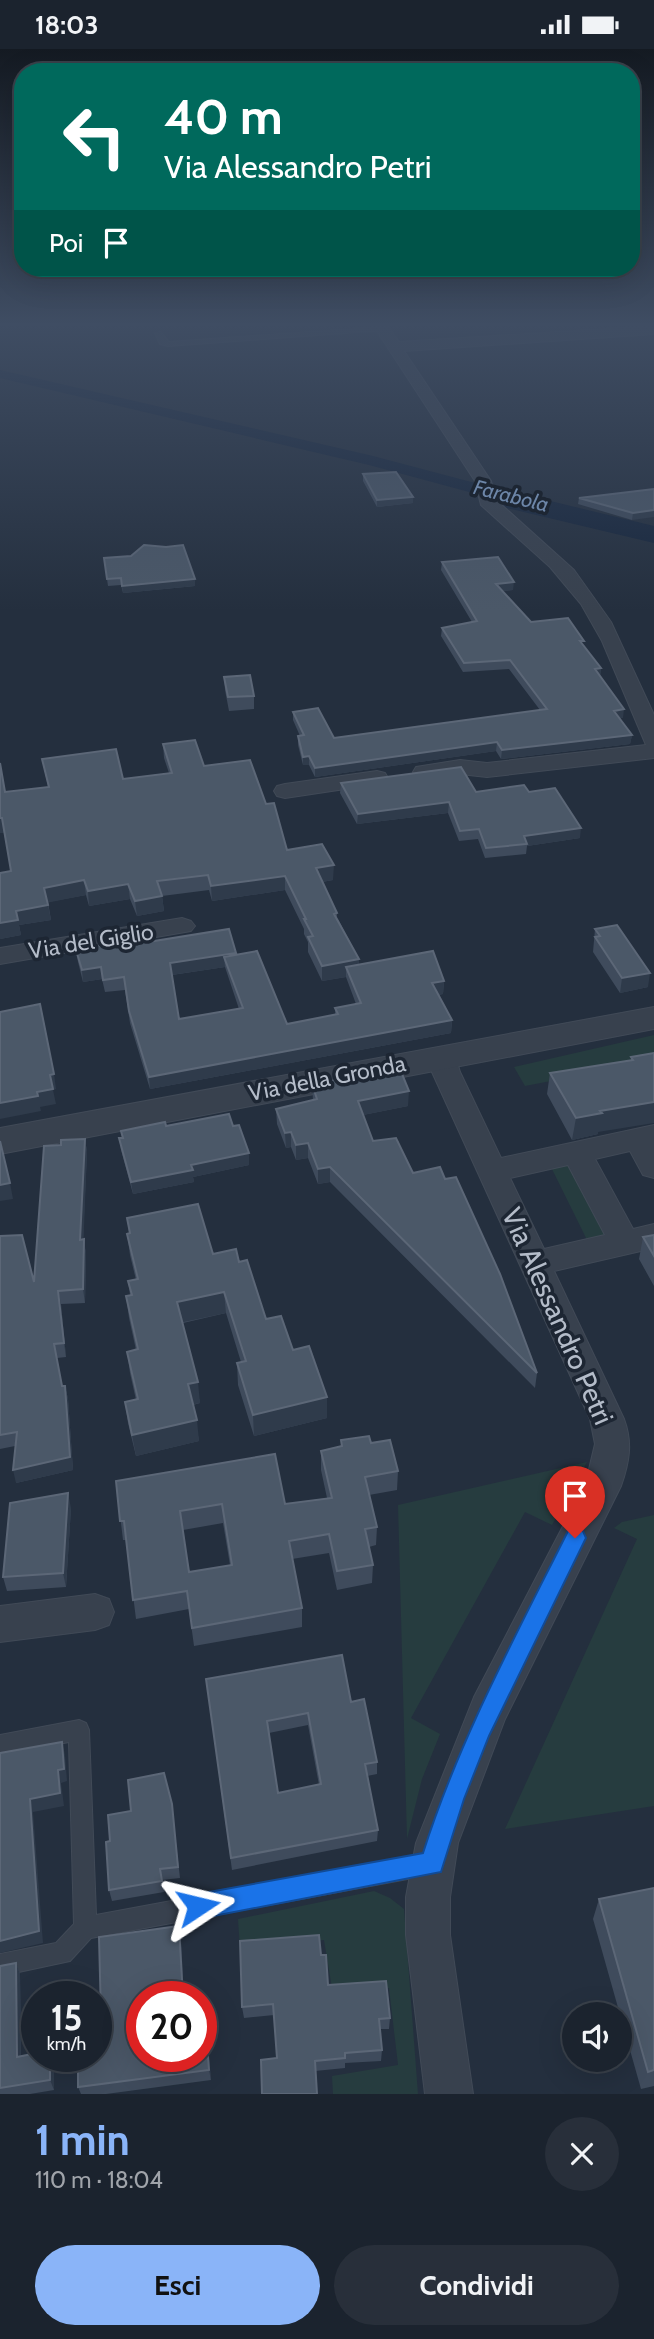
<!DOCTYPE html>
<html lang="it">
<head>
<meta charset="utf-8">
<style>
  body { margin:0; font-family:Cabin,sans-serif; background:#282f3a; color:#f1f3f6; height:100vh; display:flex; flex-direction:column; font-size:26px; white-space:nowrap }
  * { box-sizing:border-box; margin:0 }
  p { font-size:23px; color:#a0a4aa }
  .icon { flex:none; width:38px; height:38px; fill:none; stroke:currentColor; stroke-width:2; stroke-linecap:round; stroke-linejoin:round }
  .map { position:relative; height:2045px; overflow:hidden }
  .details { display:flex; flex-direction:column; background:#1b232e; flex:1 }
  .details>* { flex:none }
  .guide { position:absolute; left:14px; top:14px; width:626px; height:214px; border-radius:28px; box-shadow:0 7px 28px #0002,0 0 0 2px #39404a; background:#00695c; color:#fff; overflow:hidden }
  .fabs { position:absolute; left:562px; top:1953px; display:grid; gap:14px }
  .fabs a { display:grid; place-items:center; width:70px; height:70px; border-radius:50%; background:#1b232e; box-shadow:0 7px 28px #0002,0 0 0 2px #39404a; font-size:35px }
  .speed { position:absolute; left:21px; top:1932px; display:flex; gap:14px; font-size:35px; font-weight:700; text-align:center }
  .speed>* { display:grid; place-content:center; width:91px; height:91px; border-radius:50%; background:#1b232e; box-shadow:0 7px 28px #0002,0 0 0 2px #39404a; line-height:1 }
  .speed small { font-size:18px; font-weight:400 }
  .speed .limit { border:10px solid #d22; background:#fff; color:#111 }
  .pin { position:absolute; display:grid; place-items:center; width:60px; height:60px; color:#fff; margin:-72px -30px; border-radius:50% 50% 50% 0; rotate:-45deg; box-shadow:0 0 7px #0007 }
  .pin .icon { rotate:45deg }
  .me { position:absolute; width:77px; margin:-38px; rotate:80deg; stroke-linejoin:round; filter:drop-shadow(0 0 5px #0008) }
  .turn { display:flex; align-items:center; gap:24px; height:147px; padding:0 35px; font-size:32px }
  .turn .icon { width:91px; height:91px; stroke-width:2.5 }
  .turn b { display:block; font-size:49px; line-height:60px }
  .then { display:flex; align-items:center; height:66px; padding:0 35px; background:#0003; gap:14px; font-size:26px }
  .round { display:grid; place-items:center; flex:none; width:74px; height:74px; border-radius:37px; background:#282f3a }
  .headline { display:flex; align-items:center; justify-content:space-between; height:119px; padding:0 35px }
  h1 { font-size:42px; font-weight:800; line-height:52px; color:#8ab4f8 }
  .cta { display:flex; gap:14px; margin-top:auto; padding:14px 35px }
  .cta a { flex:1; height:80px; border-radius:42px; background:#8ab4f8; color:#111; font-size:28px; font-weight:800; line-height:80px; text-align:center }
  .cta a+a { background:#282f3a; color:#f1f3f6 }
  .status { display:flex; justify-content:space-between; align-items:center; height:49px; padding:0 35px; background:#1b232e; direction:ltr }
  .status svg { height:19px; fill:currentColor }
  .map>svg:first-child { display:block }
  .green { fill:#263c3f }
  .water { fill:#17263c }
  .lines { fill:none; stroke-linecap:round; stroke-linejoin:round }
  .canal { fill:#17263c; fill-rule:evenodd }
  .service-casing { stroke:#414a57; stroke-width:2 }
  .minor-casing { stroke:#414a57; stroke-width:2 }
  .tertiary-casing { stroke:#414a57; stroke-width:2 }
  .service { fill:#38414e; fill-rule:evenodd }
  .minor { fill:#38414e; fill-rule:evenodd }
  .tertiary { fill:#38414e; fill-rule:evenodd }
  .wall { fill:#3f4b5c; fill-rule:evenodd }
  .shaded-wall { fill:#2f3b4b }
  .building { fill:#4b5868; stroke:#5c6777; stroke-width:2; fill-rule:evenodd }
  .route { fill:#1a73e8; stroke:#114b97; stroke-width:2 }
  .labels { text-anchor:middle; stroke-width:7; stroke-linejoin:round; paint-order:stroke }
  .far-water-label { font-size:21px; font-style:italic; fill:#6d86a8; stroke:#1d2633 }
  .street-label { font-size:23px; fill:#b4bcc9; stroke:#1d2633 }
  .near-street-label { font-size:28px; fill:#b4bcc9; stroke:#1d2633 }
</style>
</head>
<body>
<div class="status"><b>18:03</b><svg viewBox="0 0 49 12"><path d="M0 12V9h3v3zM5 12V6h3v6zM10 12V3h3v9zM15 12V0h3v12zM26 1h20v11H26zM47 4h2v5h-2z"/></svg></div>
<div class="map">
<svg width="654" height="2045" viewBox="0 0 654 2045">
  <rect width="100%" height="100%" fill="#242f3e"/>
  <path class="green" d="M 654,986 L 654,1012 L 525,1037 L 514,1018 Z
    M 576,1110 L 616,1190 L 589,1195 L 550,1116 Z
    M 587,1413 L 552,1476 L 525,1463 L 411,1669 L 440,1685 L 422,1730 L 407,1790 L 398,1456 Z
    M 654,1466 L 654,1757 L 505,1780 L 637,1490 L 614,1479 L 622,1473 Z
    M 374,1842 L 390,1849 L 404,1860 L 418,2045 L 333,2045 L 332,2027 L 398,2016 L 389,1939 L 333,1945 L 324,1891 L 240,1900 L 238,1870 Z"/>
  <path class="water" d="M 492,438 L 654,477 L 654,494 L 503,458 L 494,452 Z"/>
  <g class="lines">
    <path class="canal" d="M 0,321 L 373,407 L 520,446 L 523,450 L 514,455 L 369,416 L 0,329 Z"/>
    <defs>
      <path id="service" d="M 382,278 L 384,281 L 168,297 L 160,295 L 155,284 L 161,283 L 169,293 Z
        M 79,1671 L 86,1674 L 89,1681 L 96,1866 L 429,1804 L 437,1807 L 440,1815 L 437,1823 L 429,1826 L 91,1889 L 70,1912 L 0,1927 L 0,1905 L 56,1894 L 74,1875 L 69,1693 L 0,1706 L 0,1686 Z"/>
      <path id="minor" d="M 373,276 L 387,276 L 399,293 L 654,277 L 654,285 L 404,302 L 491,432 L 495,450 L 574,521 L 611,573 L 654,666 L 654,709 L 487,728 L 460,725 L 424,730 L 416,728 L 413,723 L 416,718 L 460,711 L 487,714 L 646,696 L 602,592 L 581,555 L 550,518 L 481,456 L 475,432 Z
        M 377,722 L 385,724 L 388,729 L 385,734 L 285,749 L 277,747 L 274,742 L 277,737 L 285,735 Z
        M 182,869 L 191,872 L 195,877 L 191,882 L 0,915 L 0,899 Z
        M 443,998 L 453,1000 L 460,1023 L 501,1109 L 654,1076 L 654,1129 L 643,1126 L 630,1102 L 595,1110 L 633,1180 L 654,1175 L 654,1199 L 554,1222 L 624,1370 C 633,1394 629,1414 621,1437 L 505,1670 L 458,1794 L 450,1848 L 450,1886 L 473,2045 L 425,2045 L 406,1886 L 406,1848 L 416,1794 L 474,1648 L 586,1433 L 595,1395 L 590,1370 L 432,1023 L 429,1007 L 433,1000 ZM 568,1116 L 605,1186 L 544,1200 L 510,1129 Z
        M 95,1545 L 109,1550 L 114,1563 L 109,1576 L 95,1581 L 0,1593 L 0,1557 Z"/>
      <path id="tertiary" d="M 654,958 L 654,980 L 0,1105 L 0,1079 Z"/>
    </defs>
    <use href="#service" class="service-casing"/>
    <use href="#minor" class="minor-casing"/>
    <use href="#tertiary" class="tertiary-casing"/>
    <use href="#service" class="service"/>
    <use href="#minor" class="minor"/>
    <use href="#tertiary" class="tertiary"/>
  </g>
  <path class="wall" d="M 363,425 L 413,454 L 377,458 L 363,432 Z
    M 654,440 L 632,471 L 578,455 L 579,449 Z
    M 166,498 L 195,537 L 123,544 L 121,536 L 108,537 L 104,509 L 131,507 Z
    M 442,513 L 513,541 L 503,542 L 531,573 L 583,597 L 601,619 L 600,627 L 623,669 L 619,669 L 632,686 L 630,695 L 501,710 L 496,702 L 315,728 L 309,716 L 303,716 L 298,696 L 298,687 L 300,687 L 293,671 L 293,663 L 334,689 L 540,661 L 509,620 L 463,623 L 441,587 L 442,579 L 472,573 L 441,521 Z
    M 224,628 L 254,647 L 254,660 L 229,662 L 225,641 Z
    M 163,695 L 204,717 L 266,755 L 287,801 L 333,831 L 322,833 L 337,864 L 337,868 L 359,910 L 359,915 L 444,932 L 443,945 L 438,946 L 452,971 L 451,984 L 150,1040 L 130,974 L 125,941 L 105,943 L 102,930 L 83,933 L 78,913 L 76,901 L 154,892 L 236,906 L 287,975 L 335,966 L 335,959 L 356,955 L 346,928 L 322,932 L 308,903 L 308,893 L 304,885 L 304,880 L 285,841 L 212,852 L 209,841 L 162,847 L 164,862 L 137,867 L 130,850 L 89,857 L 86,846 L 48,853 L 51,871 L 19,876 L 21,886 L 0,890 L 11,822 L 4,784 L 0,784 L 0,714 L 5,743 L 48,738 L 42,710 L 123,730 L 169,724 L 164,709 ZM 225,918 L 239,960 L 179,970 L 172,926 Z
    M 341,734 L 476,743 L 529,743 L 580,789 L 527,797 L 526,805 L 485,809 L 478,790 L 459,792 L 448,764 L 357,775 L 340,744 Z
    M 595,880 L 648,938 L 620,944 L 593,903 Z
    M 654,1004 L 598,1083 L 598,1085 L 572,1091 L 547,1045 L 550,1024 L 631,1011 L 631,1008 Z
    M 312,1035 L 408,1057 L 363,1066 L 373,1092 L 413,1124 L 537,1324 L 535,1339 L 330,1133 L 318,1135 L 308,1109 L 296,1111 L 291,1098 L 286,1099 L 277,1075 L 276,1060 L 313,1052 Z
    M 166,1077 L 233,1077 L 249,1116 L 193,1128 L 194,1133 L 133,1145 L 121,1101 L 119,1089 L 122,1089 L 121,1082 Z
    M 85,1090 L 87,1103 L 83,1190 L 86,1204 L 85,1254 L 61,1255 L 66,1308 L 57,1309 L 62,1337 L 65,1337 L 68,1350 L 73,1421 L 16,1434 L 15,1397 L 0,1400 L 0,1187 L 34,1233 Z
    M 127,1169 L 213,1205 L 239,1213 L 266,1270 L 293,1301 L 327,1369 L 254,1387 L 238,1336 L 237,1314 L 241,1313 L 226,1264 L 183,1274 L 200,1354 L 193,1356 L 199,1392 L 136,1407 L 128,1374 L 125,1353 L 136,1351 L 130,1324 L 127,1303 L 136,1301 L 129,1269 L 126,1247 L 130,1246 L 128,1232 L 136,1231 L 130,1206 L 127,1185 L 129,1184 Z
    M 654,1186 L 654,1237 L 639,1210 L 643,1188 Z
    M 341,1391 L 371,1394 L 398,1422 L 397,1441 L 369,1446 L 377,1478 L 376,1496 L 369,1498 L 373,1516 L 372,1534 L 337,1541 L 329,1504 L 292,1510 L 302,1559 L 302,1578 L 194,1597 L 189,1560 L 136,1570 L 126,1491 L 123,1491 L 116,1432 L 285,1455 L 327,1449 L 321,1421 L 321,1402 L 341,1398 ZM 223,1474 L 230,1516 L 189,1523 L 183,1481 Z
    M 71,1459 L 66,1538 L 7,1542 L 3,1528 Z
    M 206,1630 L 351,1653 L 377,1713 L 377,1725 L 367,1727 L 378,1781 L 377,1792 L 232,1821 ZM 308,1676 L 319,1736 L 278,1744 L 269,1684 Z
    M 173,1767 L 180,1829 L 162,1831 L 164,1843 L 112,1852 L 109,1841 Z
    M 654,1839 L 654,2037 L 641,2040 L 593,1870 L 599,1850 Z
    M 179,1877 L 181,1888 L 142,2007 L 205,1969 L 211,2031 L 106,2045 L 81,2045 L 78,2038 L 102,2005 Z
    M 321,1906 L 328,1936 L 390,1969 L 389,1980 L 380,1980 L 382,2001 L 381,2012 L 345,2014 L 345,2019 L 315,2022 L 277,2009 L 274,1966 L 244,1969 L 242,1958 Z
    M 16,1914 L 20,1925 L 21,2007 L 54,2013 L 54,2041 L 30,2045 L 0,2045 L 0,1917 Z"/>
  <path class="shaded-wall" d="M 413,448 L 413,454 L 377,458 L 377,451 Z
    M 654,461 L 654,468 L 632,471 L 633,464 Z
    M 195,530 L 195,537 L 123,544 L 122,537 Z
    M 514,533 L 513,541 L 495,543 L 496,535 Z
    M 601,619 L 600,628 L 595,620 Z
    M 624,660 L 623,669 L 613,670 L 614,662 Z
    M 632,686 L 630,695 L 501,710 L 502,701 Z
    M 497,693 L 496,702 L 315,728 L 315,719 Z
    M 309,707 L 309,716 L 303,716 L 303,708 Z
    M 449,753 L 448,764 L 357,775 L 358,765 Z
    M 0,769 L 2,769 L 4,784 L 0,784 Z
    M 581,779 L 580,789 L 527,797 L 527,795 L 524,787 Z
    M 334,816 L 333,831 L 316,834 L 316,819 Z
    M 285,827 L 285,841 L 212,852 L 211,837 Z
    M 84,831 L 86,846 L 46,854 L 44,839 Z
    M 128,835 L 130,850 L 89,857 L 88,842 Z
    M 162,847 L 164,862 L 137,867 L 135,852 Z
    M 48,856 L 51,871 L 19,876 L 21,886 L 0,890 L 0,874 L 16,862 Z
    M 236,904 L 236,916 L 224,908 L 225,918 L 171,926 L 170,914 Z
    M 359,910 L 359,925 L 346,918 L 346,928 L 322,932 L 322,917 Z
    M 101,918 L 102,930 L 83,933 L 82,921 Z
    M 650,924 L 648,938 L 620,944 L 622,929 Z
    M 444,932 L 443,945 L 431,947 L 432,934 Z
    M 452,971 L 451,984 L 150,1040 L 149,1028 Z
    M 54,1025 L 56,1040 L 53,1041 L 56,1055 L 40,1058 L 41,1062 L 0,1070 L 0,1054 L 37,1043 L 50,1026 Z
    M 409,1042 L 408,1057 L 358,1067 L 358,1052 Z
    M 654,1053 L 654,1074 L 598,1083 L 598,1085 L 572,1091 L 576,1069 L 600,1062 Z
    M 291,1083 L 291,1098 L 286,1099 L 285,1084 Z
    M 85,1090 L 87,1103 L 83,1204 L 80,1191 Z
    M 308,1094 L 308,1109 L 296,1111 L 296,1096 Z
    M 249,1104 L 249,1116 L 193,1128 L 194,1133 L 133,1145 L 131,1133 L 191,1116 Z
    M 330,1118 L 330,1133 L 318,1135 L 318,1120 Z
    M 10,1134 L 13,1150 L 0,1152 L 0,1136 Z
    M 84,1190 L 86,1204 L 85,1254 L 83,1240 Z
    M 58,1242 L 61,1255 L 66,1308 L 64,1294 Z
    M 224,1243 L 226,1264 L 179,1274 L 177,1253 Z
    M 198,1333 L 200,1354 L 190,1356 L 188,1335 Z
    M 65,1337 L 68,1350 L 73,1421 L 16,1434 L 13,1421 Z
    M 327,1348 L 327,1369 L 254,1387 L 253,1366 Z
    M 197,1371 L 199,1392 L 136,1407 L 132,1386 Z
    M 68,1444 L 71,1459 L 66,1538 L 63,1524 Z
    M 62,1693 L 65,1706 L 67,1732 L 61,1734 L 64,1757 L 33,1763 L 43,1894 L 0,1904 L 0,1892 L 30,1750 L 58,1721 Z
    M 179,1877 L 181,1888 L 184,1948 L 183,1948 Z
    M 16,1914 L 20,1925 L 21,2018 L 17,2008 Z
    M 205,1969 L 207,1980 L 211,2031 L 209,2021 Z
    M 50,2007 L 52,2007 L 54,2013 L 54,2041 L 50,2031 Z"/>
  <path class="building" d="M 396,423 L 413,448 L 377,451 L 363,425 Z
    M 654,440 L 654,461 L 633,464 L 579,449 Z
    M 144,496 L 166,498 L 183,496 L 195,530 L 122,537 L 121,529 L 107,530 L 104,509 L 131,507 Z
    M 498,508 L 514,533 L 496,535 L 531,573 L 568,569 L 584,592 L 580,592 L 601,619 L 595,620 L 624,660 L 614,662 L 632,686 L 502,701 L 497,693 L 315,719 L 309,707 L 303,708 L 298,687 L 304,686 L 293,663 L 318,659 L 334,689 L 547,660 L 510,611 L 464,614 L 442,579 L 477,572 L 442,513 Z
    M 250,626 L 254,647 L 228,648 L 224,628 Z
    M 195,691 L 204,717 L 250,711 L 266,755 L 274,754 L 287,801 L 322,795 L 334,816 L 316,819 L 337,864 L 334,865 L 359,910 L 322,917 L 308,888 L 313,887 L 304,870 L 306,870 L 285,827 L 211,837 L 208,826 L 157,832 L 162,847 L 135,852 L 128,835 L 88,842 L 84,831 L 44,839 L 48,856 L 16,862 L 18,871 L 0,874 L 0,824 L 11,822 L 2,769 L 0,769 L 0,714 L 5,743 L 49,738 L 42,710 L 116,700 L 123,730 L 172,724 L 163,695 Z
    M 461,718 L 476,743 L 524,736 L 529,743 L 555,739 L 581,779 L 524,787 L 527,795 L 486,799 L 479,780 L 460,782 L 449,753 L 358,765 L 341,734 Z
    M 617,876 L 650,924 L 622,929 L 595,888 L 600,887 L 595,880 Z
    M 229,880 L 236,904 L 170,914 L 179,970 L 243,959 L 224,908 L 257,902 L 287,975 L 338,965 L 335,959 L 361,954 L 346,918 L 433,902 L 444,932 L 432,934 L 452,971 L 149,1028 L 129,962 L 124,928 L 103,931 L 101,918 L 82,921 L 76,901 L 153,888 L 154,892 Z
    M 40,955 L 54,1025 L 50,1026 L 53,1040 L 37,1043 L 38,1047 L 0,1054 L 0,963 Z
    M 654,1004 L 654,1053 L 600,1062 L 602,1064 L 576,1069 L 550,1024 L 633,1011 L 631,1008 Z
    M 400,1020 L 409,1042 L 358,1052 L 373,1092 L 396,1089 L 413,1124 L 440,1118 L 445,1130 L 456,1128 L 500,1225 L 537,1324 L 330,1118 L 318,1120 L 308,1094 L 296,1096 L 291,1083 L 285,1084 L 276,1060 L 317,1050 L 312,1035 Z
    M 229,1065 L 233,1077 L 239,1076 L 249,1104 L 191,1116 L 193,1121 L 131,1133 L 119,1089 L 123,1089 L 121,1082 L 165,1073 L 166,1077 Z
    M 85,1090 L 80,1191 L 84,1190 L 83,1240 L 58,1242 L 64,1294 L 54,1295 L 62,1337 L 65,1337 L 70,1408 L 13,1421 L 17,1383 L 0,1386 L 0,1187 L 22,1186 L 34,1233 L 44,1097 L 61,1096 L 61,1091 Z
    M 0,1092 L 10,1134 L 0,1136 Z
    M 198,1155 L 213,1205 L 236,1200 L 239,1213 L 247,1211 L 266,1270 L 281,1267 L 293,1301 L 309,1297 L 327,1348 L 253,1366 L 237,1314 L 246,1312 L 224,1243 L 177,1253 L 198,1333 L 188,1335 L 197,1371 L 132,1386 L 125,1353 L 138,1350 L 127,1303 L 138,1300 L 126,1247 L 132,1246 L 128,1232 L 138,1230 L 127,1185 L 130,1184 L 127,1169 Z
    M 654,1186 L 654,1207 L 643,1188 Z
    M 369,1387 L 371,1394 L 390,1391 L 398,1422 L 365,1428 L 377,1478 L 365,1480 L 373,1516 L 337,1522 L 329,1485 L 289,1492 L 302,1559 L 192,1579 L 187,1542 L 133,1551 L 124,1472 L 120,1472 L 116,1432 L 275,1405 L 285,1455 L 332,1449 L 321,1402 L 342,1397 L 341,1391 ZM 222,1455 L 232,1516 L 189,1523 L 180,1462 Z
    M 68,1444 L 63,1524 L 3,1528 L 10,1454 Z
    M 342,1606 L 351,1653 L 364,1650 L 377,1713 L 365,1715 L 378,1781 L 231,1809 L 206,1630 ZM 308,1664 L 321,1735 L 278,1744 L 267,1672 Z
    M 62,1693 L 64,1720 L 58,1721 L 60,1744 L 30,1750 L 39,1882 L 0,1892 L 0,1704 Z
    M 164,1724 L 172,1755 L 178,1818 L 160,1820 L 162,1832 L 109,1841 L 106,1793 L 110,1792 L 108,1766 L 131,1762 L 128,1731 Z
    M 654,1839 L 654,2021 L 648,2023 L 599,1850 Z
    M 179,1877 L 183,1948 L 142,1948 L 142,2007 L 201,2007 L 201,1970 L 205,1969 L 209,2021 L 78,2038 L 78,2010 L 96,2007 L 96,2006 L 102,2005 L 99,1888 Z
    M 319,1886 L 321,1906 L 326,1906 L 328,1936 L 386,1932 L 390,1969 L 379,1970 L 382,2001 L 345,2004 L 345,2009 L 315,2012 L 317,2045 L 262,2045 L 261,2011 L 277,2009 L 273,1955 L 242,1958 L 240,1892 Z
    M 16,1914 L 17,2008 L 37,2004 L 37,2007 L 50,2007 L 50,2031 L 0,2039 L 0,1917 Z"/>
  <linearGradient id="sky" x2="0" y2="1"><stop stop-color="#141a22"/><stop offset="0.49" stop-color="#3f4d63"/><stop offset="1" stop-color="#3f4d63" stop-opacity="0"/></linearGradient>
  <rect width="654" height="562" fill="url(#sky)"/>
  <path class="route" d="M 575,1479 L 583,1482 L 586,1489 L 489,1687 L 464,1750 L 441,1823 L 198,1870 L 189,1866 L 185,1857 L 189,1848 L 198,1845 L 423,1804 C 459,1691 515,1588 568,1482 Z"/>
  <g class="labels">
    <g class="far-water-label">
      <text transform="translate(511 447) rotate(14)" y="7">Farabola</text>
    </g>
    <g class="street-label">
      <text transform="translate(91 892) rotate(-9)" y="8">Via del Giglio</text>
      <text transform="translate(327 1029) rotate(-11)" y="8">Via della Gronda</text>
    </g>
    <g class="near-street-label">
      <text transform="translate(558 1267) rotate(66)" y="10">Via Alessandro Petri</text>
    </g>
  </g>
</svg>
<div class="fabs">
<a><svg class="icon" aria-label="sound" viewBox="0 0 24 24"><path d="M4 9h4l5-4v14l-5-4H4zM17 9q2 3 0 6"/></svg></a>
</div>
<div class="speed"><div>15<small>km/h</small></div><div class="limit">20</div></div>
<div class="pin" style="left:575px;top:1489px;background:#d93025"><svg class="icon" aria-label="arrive" viewBox="0 0 24 24"><path d="M6 21V4h12l-3 4 3 4H6"/></svg></div>
<svg class="me" style="left:198px;top:1857px" viewBox="-20 -20 40 40"><path d="M0-17L14 15 0 8-14 15z" fill="#1a73e8" stroke="#fff" stroke-width="4"/></svg>
<div class="guide">
<div class="turn"><svg class="icon" aria-label="left" viewBox="0 0 24 24"><path d="M17 20v-9H6M10 6l-5 5 5 5"/></svg><div><b>40 m</b>Via Alessandro Petri</div></div>
<div class="then">Poi<svg class="icon" aria-label="arrive" viewBox="0 0 24 24"><path d="M6 21V4h12l-3 4 3 4H6"/></svg></div>
</div>
</div>
<section class="details">
<div class="headline"><div><h1>1 min</h1><p>110 m · 18:04</p></div><a class="round"><svg class="icon" aria-label="close" viewBox="0 0 24 24"><path d="M6 6l12 12M18 6L6 18"/></svg></a></div>
<div class="cta"><a>Esci</a><a>Condividi</a></div>
</section>
</body>
</html>
